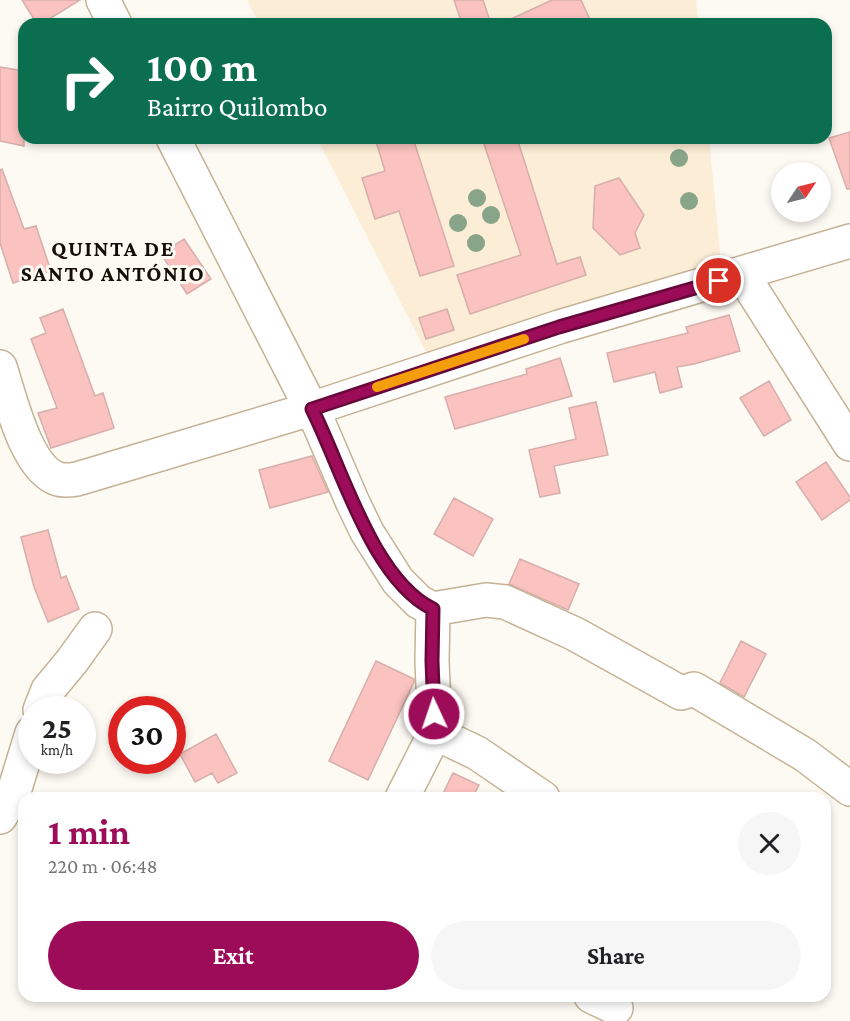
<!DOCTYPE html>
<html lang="en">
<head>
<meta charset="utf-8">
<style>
  body { margin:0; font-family:"Crimson Pro",serif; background:#f6f6f6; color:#202124; height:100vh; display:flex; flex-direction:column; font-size:22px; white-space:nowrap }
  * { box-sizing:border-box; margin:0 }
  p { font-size:20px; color:#757577 }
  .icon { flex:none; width:33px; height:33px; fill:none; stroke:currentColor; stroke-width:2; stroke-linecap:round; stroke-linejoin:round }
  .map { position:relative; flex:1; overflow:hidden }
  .side { position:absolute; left:18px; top:792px; width:813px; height:210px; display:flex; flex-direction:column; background:#fff; border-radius:18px; box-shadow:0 3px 9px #0003 }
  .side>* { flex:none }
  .top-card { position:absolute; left:18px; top:18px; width:814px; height:126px; border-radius:18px; box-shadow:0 3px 9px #0003; background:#0b6e4f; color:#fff; overflow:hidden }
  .needle { width:39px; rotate:55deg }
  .tools { position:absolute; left:771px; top:162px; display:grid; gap:12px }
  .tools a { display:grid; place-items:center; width:60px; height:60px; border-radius:50%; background:#fff; box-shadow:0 3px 9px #0003; font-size:30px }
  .speed { position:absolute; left:18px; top:696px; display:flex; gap:12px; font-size:30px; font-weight:700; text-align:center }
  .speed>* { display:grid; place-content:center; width:78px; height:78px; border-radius:50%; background:#fff; box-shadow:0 3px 9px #0003; line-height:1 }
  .speed small { font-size:15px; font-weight:400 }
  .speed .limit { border:9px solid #d22; background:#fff; color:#111 }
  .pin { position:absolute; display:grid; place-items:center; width:51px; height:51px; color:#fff; margin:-26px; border:3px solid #fff; border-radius:50%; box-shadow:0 2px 6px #0007 }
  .me { position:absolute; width:66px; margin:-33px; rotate:357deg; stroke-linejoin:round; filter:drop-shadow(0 0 4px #0008) }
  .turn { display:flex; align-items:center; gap:21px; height:126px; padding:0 30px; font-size:27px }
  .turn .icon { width:78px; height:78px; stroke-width:2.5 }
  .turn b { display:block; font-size:42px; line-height:51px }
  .round { display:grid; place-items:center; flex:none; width:63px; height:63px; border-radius:32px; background:#f6f6f6 }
  .headline { display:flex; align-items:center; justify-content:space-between; height:102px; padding:0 30px }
  h1 { font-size:36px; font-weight:700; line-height:45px; color:#9d0c58 }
  .action { display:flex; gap:12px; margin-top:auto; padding:12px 30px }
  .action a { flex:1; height:69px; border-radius:36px; background:#9d0c58; color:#fff; font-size:24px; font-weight:700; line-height:69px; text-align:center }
  .action a+a { background:#f6f6f6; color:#202124 }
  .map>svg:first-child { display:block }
  .built { fill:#fcedd6 }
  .building { fill:#fbc3bf; stroke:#d6aeab; stroke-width:1.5 }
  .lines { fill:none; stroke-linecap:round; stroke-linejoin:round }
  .minor-casing { stroke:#c5b294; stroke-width:36 }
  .minor { stroke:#fff; stroke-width:33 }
  .tree { fill:#88a589 }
  .route-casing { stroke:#660839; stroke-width:15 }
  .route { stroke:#9d0c58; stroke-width:10 }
  .slow { stroke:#f59e0b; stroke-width:10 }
  .labels { text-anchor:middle; stroke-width:6; stroke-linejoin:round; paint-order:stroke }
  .district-label { font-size:22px; font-weight:bold; letter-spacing:1.5px; fill:#150e04; stroke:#fdf9f3 }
</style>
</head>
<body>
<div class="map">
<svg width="850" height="1021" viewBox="0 0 850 1021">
  <rect width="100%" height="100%" fill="#fdf9f3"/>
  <path class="built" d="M 247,0 L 696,0 L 698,24 L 259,24 Z
    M 317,138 L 709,138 L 721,264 L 427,354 Z"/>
  <path class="building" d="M 22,0 L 80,0 L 41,24 L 37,24 Z
    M 454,0 L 483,0 L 491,24 L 462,24 Z
    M 552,0 L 581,0 L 592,24 L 500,24 Z
    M 0,67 L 24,71 L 24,146 L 0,141 Z
    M 850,132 L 850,189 L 847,189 L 829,138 Z
    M 375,138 L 413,138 L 454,266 L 420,276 L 399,211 L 375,219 L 362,178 L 385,171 Z
    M 482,138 L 517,138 L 557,264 L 580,257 L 586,275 L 470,314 L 457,275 L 521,255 Z
    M 2,169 L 24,229 L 36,226 L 51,271 L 13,283 L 0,243 L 0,170 Z
    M 619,178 L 644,215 L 635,233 L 640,248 L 620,255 L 593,228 L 595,186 Z
    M 184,239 L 211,279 L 187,294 L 161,254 Z
    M 63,309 L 95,396 L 103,393 L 114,428 L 51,448 L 38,413 L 57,408 L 31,339 L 46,333 L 40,318 Z
    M 447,309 L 454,330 L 426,339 L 419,318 Z
    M 729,315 L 740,351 L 694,364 L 677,367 L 682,387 L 660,393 L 655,372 L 614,382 L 607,353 L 688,333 L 686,327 Z
    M 560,358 L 572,396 L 455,429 L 445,397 L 527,374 L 526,369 Z
    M 769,381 L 791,420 L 764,436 L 740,398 Z
    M 596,402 L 608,455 L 554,466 L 560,493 L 540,497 L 529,450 L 576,439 L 569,408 Z
    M 312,456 L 328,492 L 270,508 L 259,470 Z
    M 826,462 L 850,497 L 850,500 L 822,520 L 796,482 Z
    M 454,498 L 493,519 L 473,556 L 434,534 Z
    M 48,530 L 61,578 L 66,576 L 79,609 L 48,622 L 34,587 L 21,537 Z
    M 520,559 L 579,584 L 568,610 L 509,584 Z
    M 741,641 L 766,654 L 744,697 L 720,683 Z
    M 376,661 L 414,679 L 414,682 L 368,780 L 329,761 Z
    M 216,734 L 237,773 L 218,783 L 212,773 L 195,782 L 180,754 Z
    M 453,773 L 479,785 L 472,798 L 441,798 Z"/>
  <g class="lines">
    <defs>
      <path id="minor" d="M 103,0 L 115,24
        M 173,138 L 319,424 L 353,503 L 367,532 L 398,581 L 419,602 L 433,609 L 486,600 L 505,602 L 575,634 L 681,693 L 694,689 L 805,755 L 850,789
        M 742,274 L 850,444
        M 0,367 C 10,397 26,469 58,479 C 64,481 71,480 77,479 L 311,409 L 559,327 L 850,241
        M 40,710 L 48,690 L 72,661 L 95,629
        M 435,733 L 477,753 L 543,798
        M 402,798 L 435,733 L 432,661 L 433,609
        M 0,817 L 13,795 L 32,733
        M 591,996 L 616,1008"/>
    </defs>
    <use href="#minor" class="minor-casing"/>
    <use href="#minor" class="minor"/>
  </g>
  <g class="tree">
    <circle cx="679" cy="158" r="9"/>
    <circle cx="477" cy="198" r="9"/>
    <circle cx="689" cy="201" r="9"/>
    <circle cx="491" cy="215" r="9"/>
    <circle cx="458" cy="223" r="9"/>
    <circle cx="476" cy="243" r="9"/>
  </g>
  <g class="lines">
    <defs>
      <path id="route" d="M 434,714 L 432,661 L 433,609 C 372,579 342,468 312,409 L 559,327 L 719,281"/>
    </defs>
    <use href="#route" class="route-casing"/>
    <use href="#route" class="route"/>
    <path class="slow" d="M 377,387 L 524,339"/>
  </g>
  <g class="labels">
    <g class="district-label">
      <text x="113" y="256">QUINTA DE<tspan x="113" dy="25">SANTO ANTÓNIO</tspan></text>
    </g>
  </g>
</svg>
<div class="tools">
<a><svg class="needle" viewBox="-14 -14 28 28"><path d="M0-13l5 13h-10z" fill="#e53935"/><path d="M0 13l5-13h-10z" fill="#757577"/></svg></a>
</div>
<div class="speed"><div>25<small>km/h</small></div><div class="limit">30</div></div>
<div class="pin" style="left:719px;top:281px;background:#d93025"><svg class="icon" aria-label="arrive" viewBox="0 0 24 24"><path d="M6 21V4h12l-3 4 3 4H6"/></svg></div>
<svg class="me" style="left:434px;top:714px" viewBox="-20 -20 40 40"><circle r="17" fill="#9d0c58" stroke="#fff" stroke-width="3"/><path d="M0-11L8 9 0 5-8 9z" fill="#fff"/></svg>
<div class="top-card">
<div class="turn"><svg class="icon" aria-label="right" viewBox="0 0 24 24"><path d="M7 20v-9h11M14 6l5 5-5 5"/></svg><div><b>100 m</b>Bairro Quilombo</div></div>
</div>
<section class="side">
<div class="headline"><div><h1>1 min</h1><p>220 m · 06:48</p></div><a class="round"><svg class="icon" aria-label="close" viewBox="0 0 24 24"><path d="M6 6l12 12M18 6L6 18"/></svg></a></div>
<div class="action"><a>Exit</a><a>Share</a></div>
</section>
</div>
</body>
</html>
